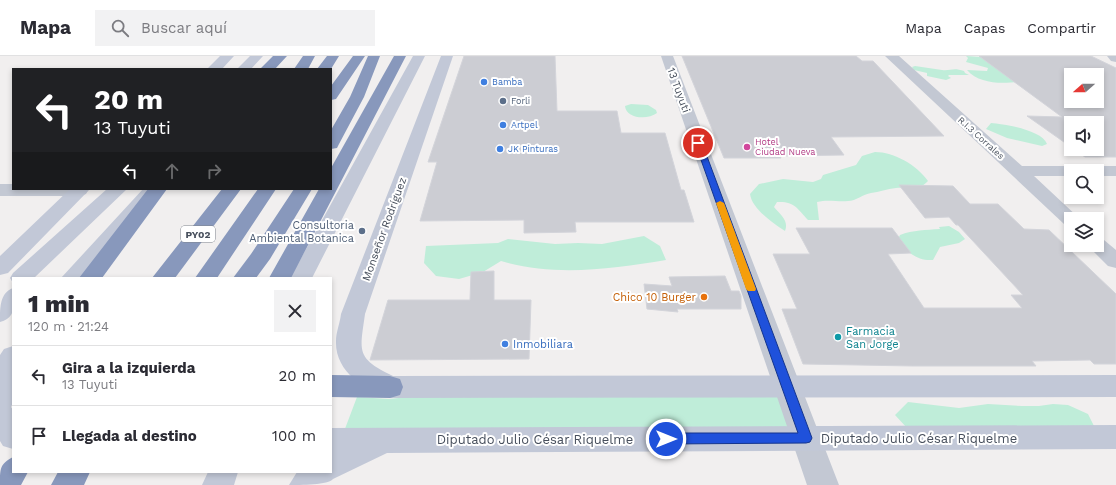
<!DOCTYPE html>
<html lang="es">
<head>
<meta charset="utf-8">
<style>
  body { margin:0; font-family:"Work Sans",sans-serif; background:#f2f2f3; color:#2b2b33; height:100vh; display:flex; flex-direction:column; font-size:15px; white-space:nowrap }
  * { box-sizing:border-box; margin:0 }
  p { font-size:13px; color:#7c7c81 }
  .icon { flex:none; width:22px; height:22px; fill:none; stroke:currentColor; stroke-width:2; stroke-linecap:round; stroke-linejoin:round }
  .map { position:relative; flex:1; overflow:hidden }
  .details { position:absolute; left:12px; top:221px; width:320px; height:196px; display:flex; flex-direction:column; background:#fff; border-radius:0px; box-shadow:0 2px 6px #0003 }
  .details>* { flex:none }
  .guide { position:absolute; left:12px; top:12px; width:320px; height:122px; border-radius:0px; box-shadow:0 2px 6px #0003; background:#202124; color:#fff; overflow:hidden }
  .needle { width:26px; rotate:249deg }
  .controls { position:absolute; left:1064px; top:12px; display:grid; gap:8px }
  .controls a { display:grid; place-items:center; width:40px; height:40px; border-radius:0px; background:#fff; box-shadow:0 2px 6px #0003; font-size:20px }
  .pin { position:absolute; display:grid; place-items:center; width:34px; height:34px; color:#fff; margin:-17px; border:2px solid #fff; border-radius:50%; box-shadow:0 1px 4px #0007 }
  .me { position:absolute; width:44px; margin:-22px; rotate:90deg; stroke-linejoin:round; filter:drop-shadow(0 0 3px #0008) }
  .turn { display:flex; align-items:center; gap:14px; height:84px; padding:0 16px; font-size:18px }
  .turn .icon { width:52px; height:52px; stroke-width:2.5 }
  .turn b { display:block; font-size:28px; line-height:34px }
  .lanes { display:flex; align-items:center; height:38px; padding:0 16px; background:#0003; justify-content:center; gap:20px; direction:ltr }
  .lanes .off { opacity:.35 }
  .round { display:grid; place-items:center; flex:none; width:42px; height:42px; border-radius:0px; background:#f2f2f3 }
  .overview { display:flex; align-items:center; justify-content:space-between; height:68px; padding:0 16px }
  h1 { font-size:24px; font-weight:800; line-height:30px }
  ul { padding:0; list-style:none }
  li { display:flex; align-items:center; gap:12px; height:60px; padding:0 16px; border-top:1px solid #e1e1e2 }
  li div { flex:1 }
  li b { display:block; font-size:15px }
  li em { font-style:normal }
  header { display:flex; align-items:center; gap:24px; box-sizing:border-box; height:56px; padding:0 20px; background:#fff; border-bottom:1px solid #e1e1e2 }
  header strong { font-size:19px }
  nav { display:flex; gap:22px; margin-inline-start:auto; font-size:14px }
  .search { width:280px; height:36px; background:#f2f2f3; display:flex; align-items:center; gap:10px; box-sizing:border-box; padding:0 14px; border-radius:0px; color:#7c7c81; font-size:15px }
  .map>svg:first-child { display:block }
  .green { fill:#bfedd9 }
  .building { fill:#cccdd3; stroke:#d3d4da; fill-rule:evenodd }
  .lines { fill:none; stroke-linecap:round; stroke-linejoin:round }
  .street { fill:#c3c8d3; fill-rule:evenodd }
  .secondary { fill:#c2c8d7; fill-rule:evenodd }
  .highway { fill:#8898bc; fill-rule:evenodd }
  .route { fill:#1f51db; stroke:#14358e }
  .slow { fill:#f59e0b }
  .shop-dot { fill:#3f7fe0; stroke:#fff; stroke-width:1.5 }
  .service-dot { fill:#5c6f8a; stroke:#fff; stroke-width:1.5 }
  .hotel-dot { fill:#d1479c; stroke:#fff; stroke-width:1.5 }
  .food-dot { fill:#e8710a; stroke:#fff; stroke-width:1.5 }
  .culture-dot { fill:#0f9aa8; stroke:#fff; stroke-width:1.5 }
  .labels { text-anchor:middle; stroke-width:4; stroke-linejoin:round; paint-order:stroke }
  .far-shop-label { font-size:9px; fill:#366cbe; stroke:#fff; text-anchor:start }
  .far-service-label { font-size:9px; fill:#4e5e75; stroke:#fff; text-anchor:start }
  .far-street-label { font-size:9px; fill:#474f5c; stroke:#fff }
  .far-hotel-label { font-size:9px; fill:#b23c85; stroke:#fff; text-anchor:start }
  .shield { fill:#fff; stroke:#7e848d; stroke-width:1 }
  .shield-label { font-size:10px; font-weight:bold; fill:#474f5c }
  .street-label { font-size:11px; fill:#474f5c; stroke:#fff }
  .service-label { font-size:11px; fill:#4e5e75; stroke:#fff; text-anchor:end }
  .food-label { font-size:11px; fill:#c56008; stroke:#fff; text-anchor:end }
  .culture-label { font-size:11px; fill:#0d838f; stroke:#fff; text-anchor:start }
  .shop-label { font-size:11px; fill:#366cbe; stroke:#fff; text-anchor:start }
  .near-street-label { font-size:13px; fill:#474f5c; stroke:#fff }
</style>
</head>
<body>
<header>
<strong>Mapa</strong>
<div class="search"><svg class="icon" aria-label="search" viewBox="0 0 24 24"><circle cx="10" cy="10" r="6"/><path d="M15 15l6 6"/></svg>Buscar aquí</div>
<nav><a>Mapa</a><a>Capas</a><a>Compartir</a></nav>
</header>
<div class="map">
<svg width="1116" height="429" viewBox="0 0 1116 429">
  <rect width="100%" height="100%" fill="#f1efef"/>
  <path class="green" d="M 966,0 L 981,1 L 1023,25 C 1005,28 980,29 967,14 L 987,15 L 988,12 L 966,6 L 968,2 Z
    M 915,10 C 924,11 933,13 942,14 C 951,15 953,11 964,15 L 965,17 L 969,19 L 949,19 L 948,20 L 951,22 L 946,24 L 927,20 L 927,17 L 914,14 L 912,11 Z
    M 631,48 L 648,49 L 656,54 L 657,57 C 648,64 626,63 625,50 Z
    M 991,67 C 1004,68 1042,74 1047,88 L 1042,90 L 1007,82 L 986,73 Z
    M 875,96 C 894,96 917,109 928,125 C 919,135 907,131 896,132 C 887,133 879,136 871,137 C 863,138 856,145 848,145 C 837,146 828,143 817,146 L 819,164 L 808,164 C 797,152 794,145 777,146 L 774,151 C 781,159 789,165 785,175 C 773,167 752,153 750,138 L 759,128 L 783,123 L 813,126 L 821,123 L 823,119 L 856,109 L 862,100 Z
    M 949,170 L 959,176 L 965,183 L 959,187 L 940,191 L 933,204 C 917,205 909,197 897,185 L 900,179 C 913,174 926,174 940,173 L 939,171 Z
    M 644,180 L 660,190 L 666,204 C 612,213 554,221 501,205 L 483,216 L 459,223 L 436,220 L 424,207 L 426,190 L 498,187 L 508,183 L 555,188 L 578,187 L 602,188 Z
    M 781,336 L 795,373 L 343,378 L 357,341 L 389,343 L 408,341 Z
    M 908,346 L 959,352 L 988,348 L 1022,350 L 1039,350 L 1053,348 L 1068,349 L 1088,358 L 1095,372 L 907,372 L 895,359 Z"/>
  <path class="building" d="M 464,0 L 555,0 L 557,55 L 617,55 L 621,77 L 665,77 L 681,134 L 684,134 L 694,166 L 575,166 L 576,176 L 524,177 L 524,164 L 420,165 L 437,106 L 428,106 Z
    M 682,0 L 856,0 L 862,5 L 873,5 L 944,80 L 831,81 L 844,99 L 780,100 L 781,102 L 724,102 Z
    M 979,0 L 1091,0 L 1116,12 L 1116,101 L 1085,101 L 1073,93 L 1097,93 L 1097,67 L 1071,67 L 1071,91 L 1027,60 L 1062,61 ZM 1071,19 L 1097,19 L 1097,45 L 1071,45 Z
    M 899,129 L 953,130 L 970,148 L 998,148 L 1024,173 L 1049,174 L 1116,238 L 1116,308 L 1094,308 L 1090,304 L 1032,305 L 1036,310 L 913,310 L 803,308 L 782,253 L 797,253 L 773,198 L 810,198 L 796,172 L 892,172 L 911,197 L 888,198 L 924,252 L 1022,252 L 1011,239 L 1023,239 L 958,169 L 956,169 L 949,161 L 925,162 Z
    M 494,215 L 494,244 L 531,244 L 529,303 L 370,304 L 388,244 L 470,244 L 471,216 Z
    M 725,220 L 731,235 L 739,235 L 741,240 L 741,253 L 677,253 L 678,256 L 647,253 L 644,228 L 672,230 L 669,221 Z"/>
  <g class="lines">
    <path class="street" d="M 661,0 L 673,0 L 839,429 L 807,429 Z
      M 885,0 L 899,0 L 1022,110 L 1116,110 L 1116,120 L 1097,120 L 1097,115 L 1071,115 L 1071,120 L 1034,120 L 1080,163 L 1071,163 L 1071,170 L 1064,168 Z
      M 1107,0 L 1116,0 L 1116,6 L 1111,5 Z
      M 0,128 L 13,128 L 13,133 L 88,134 L 86,138 L 79,140 L 0,140 Z
      M 1097,182 L 1104,184 L 1116,194 L 1116,212 L 1108,210 L 1087,189 L 1097,189 Z"/>
    <path class="secondary" d="M 220,0 L 234,0 L 222,13 L 207,13 Z
      M 250,0 L 263,0 L 251,13 L 237,13 Z
      M 413,0 L 425,0 L 312,222 L 290,222 Z
      M 441,0 L 453,0 L 365,258 C 360,295 355,302 393,320 L 1116,319 L 1116,341 L 390,342 C 364,333 335,316 336,285 C 336,276 340,267 341,258 Z
      M 70,133 L 90,133 L 8,217 L 0,219 L 0,200 Z
      M 107,133 L 127,133 L 34,222 L 13,222 L 13,227 L 10,222 L 13,217 Z
      M 143,133 L 162,133 L 84,222 L 61,222 Z
      M 13,232 C 13,248 18,261 0,266 C 0,251 0,237 13,232 Z
      M 13,290 L 13,347 L 11,351 L 13,354 L 13,393 L 3,390 L 0,385 L 0,299 L 4,293 Z
      M 1116,369 L 1116,393 L 387,397 L 333,423 C 329,429 300,429 289,429 L 297,416 L 331,416 L 331,372 Z
      M 208,416 L 238,416 L 234,429 L 202,429 Z"/>
    <path class="highway" d="M 273,0 L 287,0 L 275,13 L 260,13 Z
      M 303,0 L 315,0 L 308,13 L 294,13 Z
      M 327,0 L 339,0 L 331,13 L 317,13 Z
      M 353,0 L 365,0 L 336,43 L 331,44 L 331,30 Z
      M 368,0 L 380,0 L 364,41 L 339,88 L 337,92 L 331,93 L 331,74 L 350,41 Z
      M 394,0 L 406,0 L 291,222 L 269,222 L 319,133 L 331,133 L 331,112 Z
      M 148,133 L 167,133 L 102,222 L 79,222 Z
      M 222,133 L 241,133 L 175,222 L 152,222 Z
      M 258,133 L 276,133 L 217,222 L 195,222 Z
      M 294,133 L 312,133 L 270,203 L 256,222 L 233,222 L 251,198 Z
      M 331,319 L 390,320 L 400,323 L 403,331 L 400,339 L 390,342 L 331,341 Z
      M 13,401 L 13,416 L 28,416 L 21,429 L 0,429 C 0,412 0,408 13,401 Z
      M 58,416 L 90,416 L 84,429 L 51,429 Z"/>
  </g>
  <path class="route" d="M 696,85 L 702,87 L 812,382 L 810,386 L 806,387 L 666,388 L 661,386 L 660,383 L 661,379 L 666,377 L 798,377 L 695,87 Z"/>
  <path class="slow" d="M 720,145 L 724,147 L 756,233 L 755,235 L 748,235 L 746,233 L 716,147 Z"/>
  <g class="shop-dot">
    <circle cx="484" cy="26" r="4"/>
    <circle cx="503" cy="69" r="4"/>
    <circle cx="500" cy="93" r="4"/>
    <circle cx="505" cy="288" r="4"/>
  </g>
  <g class="service-dot">
    <circle cx="503" cy="45" r="4"/>
    <circle cx="362" cy="175" r="4"/>
  </g>
  <circle class="hotel-dot" cx="747" cy="91" r="4"/>
  <circle class="food-dot" cx="704" cy="241" r="4"/>
  <circle class="culture-dot" cx="838" cy="281" r="4"/>
  <g class="labels">
    <g class="far-shop-label">
      <text x="492" y="29">Bamba</text>
      <text x="511" y="72">Artpel</text>
      <text x="508" y="96">JK Pinturas</text>
    </g>
    <g class="far-service-label">
      <text x="511" y="48">Forli</text>
    </g>
    <g class="far-street-label">
      <text transform="translate(981 82) rotate(42)" y="3">R.I.3 Corrales</text>
    </g>
    <g class="far-hotel-label">
      <text x="755" y="89">Hotel<tspan x="755" dy="10">Ciudad Nueva</tspan></text>
    </g>
    <rect class="shield" x="181" y="170" width="34" height="16" rx="3"/>
    <g class="shield-label">
      <text x="198" y="182">PY02</text>
    </g>
    <g class="street-label">
      <text transform="translate(679 34) rotate(70)" y="4">13 Tuyuti</text>
      <text transform="translate(384 173) rotate(-70)" y="4">Monseñor Rodríguez</text>
    </g>
    <g class="service-label">
      <text x="354" y="173">Consultoria<tspan x="354" dy="13">Ambiental Botanica</tspan></text>
    </g>
    <g class="food-label">
      <text x="696" y="245">Chico 10 Burger</text>
    </g>
    <g class="culture-label">
      <text x="846" y="279">Farmacia<tspan x="846" dy="13">San Jorge</tspan></text>
    </g>
    <g class="shop-label">
      <text x="513" y="292">Inmobiliara</text>
    </g>
    <g class="near-street-label">
      <text x="919" y="387">Diputado Julio César Riquelme</text>
      <text x="535" y="388">Diputado Julio César Riquelme</text>
    </g>
  </g>
</svg>
<div class="controls">
<a><svg class="needle" viewBox="-14 -14 28 28"><path d="M0-13l5 13h-10z" fill="#e53935"/><path d="M0 13l5-13h-10z" fill="#7c7c81"/></svg></a>
<a><svg class="icon" aria-label="sound" viewBox="0 0 24 24"><path d="M4 9h4l5-4v14l-5-4H4zM17 9q2 3 0 6"/></svg></a>
<a><svg class="icon" aria-label="search" viewBox="0 0 24 24"><circle cx="10" cy="10" r="6"/><path d="M15 15l6 6"/></svg></a>
<a><svg class="icon" aria-label="layers" viewBox="0 0 24 24"><path d="M12 4l9 5-9 5-9-5zM3 14l9 5 9-5"/></svg></a>
</div>
<div class="pin" style="left:698px;top:87px;background:#d93025"><svg class="icon" aria-label="arrive" viewBox="0 0 24 24"><path d="M6 21V4h12l-3 4 3 4H6"/></svg></div>
<svg class="me" style="left:666px;top:383px" viewBox="-20 -20 40 40"><circle r="17" fill="#1f51db" stroke="#fff" stroke-width="3"/><path d="M0-11L8 9 0 5-8 9z" fill="#fff"/></svg>
<div class="guide">
<div class="turn"><svg class="icon" aria-label="left" viewBox="0 0 24 24"><path d="M17 20v-9H6M10 6l-5 5 5 5"/></svg><div><b>20 m</b>13 Tuyuti</div></div>
<div class="lanes"><svg class="icon" aria-label="left" viewBox="0 0 24 24"><path d="M17 20v-9H6M10 6l-5 5 5 5"/></svg><svg class="icon off" aria-label="ahead" viewBox="0 0 24 24"><path d="M12 20V5M6 11l6-6 6 6"/></svg><svg class="icon off" aria-label="right" viewBox="0 0 24 24"><path d="M7 20v-9h11M14 6l5 5-5 5"/></svg></div>
</div>
<section class="details">
<div class="overview"><div><h1>1 min</h1><p>120 m · 21:24</p></div><a class="round"><svg class="icon" aria-label="close" viewBox="0 0 24 24"><path d="M6 6l12 12M18 6L6 18"/></svg></a></div>
<ul>
<li><svg class="icon" aria-label="left" viewBox="0 0 24 24"><path d="M17 20v-9H6M10 6l-5 5 5 5"/></svg><div><b>Gira a la izquierda</b><p>13 Tuyuti</p></div><em>20 m</em></li>
<li><svg class="icon" aria-label="arrive" viewBox="0 0 24 24"><path d="M6 21V4h12l-3 4 3 4H6"/></svg><div><b>Llegada al destino</b></div><em>100 m</em></li>
</ul>
</section>
</div>
</body>
</html>
